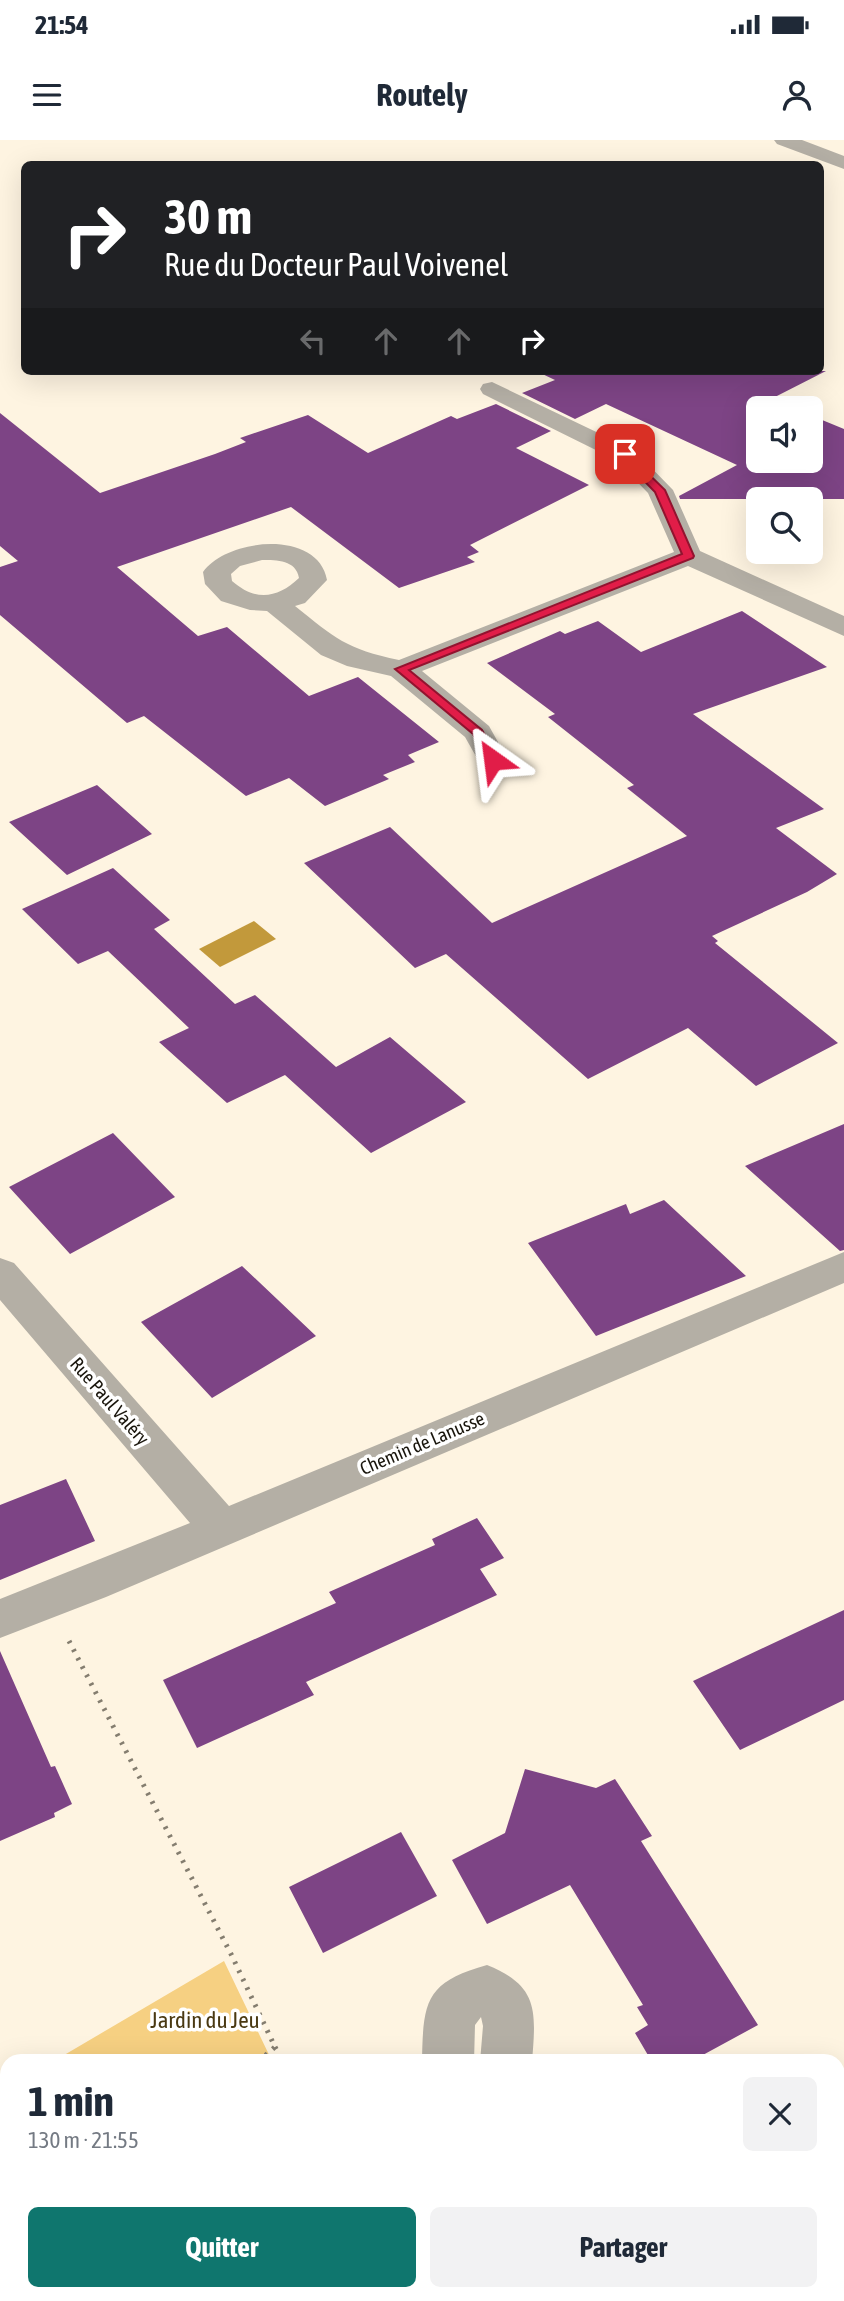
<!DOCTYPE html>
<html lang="fr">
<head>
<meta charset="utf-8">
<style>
  body { margin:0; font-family:"Asap Condensed",sans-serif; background:#f2f2f3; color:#1f2937; height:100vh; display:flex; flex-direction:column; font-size:26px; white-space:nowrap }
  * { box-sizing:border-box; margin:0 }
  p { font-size:23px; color:#747a83 }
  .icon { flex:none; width:38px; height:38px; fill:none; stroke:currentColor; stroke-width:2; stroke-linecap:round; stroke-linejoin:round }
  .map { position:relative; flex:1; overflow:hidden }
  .details { position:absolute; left:0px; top:1914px; width:845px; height:247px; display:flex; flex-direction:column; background:#fff; border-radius:21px 21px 0 0; box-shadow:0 7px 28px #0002 }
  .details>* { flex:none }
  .banner { position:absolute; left:21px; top:21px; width:803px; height:214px; border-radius:10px; box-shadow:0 7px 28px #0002; background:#202124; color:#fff; overflow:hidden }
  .fabs { position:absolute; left:746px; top:256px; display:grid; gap:14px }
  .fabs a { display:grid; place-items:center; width:77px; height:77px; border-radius:10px; background:#fff; box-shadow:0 7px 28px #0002; font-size:35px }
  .pin { position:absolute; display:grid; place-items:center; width:60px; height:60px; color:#fff; margin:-30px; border-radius:14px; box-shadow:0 4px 10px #0006 }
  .me { position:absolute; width:77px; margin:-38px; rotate:329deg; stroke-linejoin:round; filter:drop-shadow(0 0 5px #0008) }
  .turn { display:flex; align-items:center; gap:24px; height:147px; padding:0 28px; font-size:32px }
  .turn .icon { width:91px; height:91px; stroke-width:2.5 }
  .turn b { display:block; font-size:49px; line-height:60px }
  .lanes { display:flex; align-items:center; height:66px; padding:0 28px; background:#0003; justify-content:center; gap:35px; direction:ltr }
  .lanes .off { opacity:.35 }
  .round { display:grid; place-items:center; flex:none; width:74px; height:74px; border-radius:10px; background:#f2f2f3 }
  .summary { display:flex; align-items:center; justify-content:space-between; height:119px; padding:0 28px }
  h1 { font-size:42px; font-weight:700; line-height:52px }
  .button { display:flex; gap:14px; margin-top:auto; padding:14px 28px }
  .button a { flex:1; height:80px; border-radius:10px; background:#0f766e; color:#fff; font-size:28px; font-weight:700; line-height:80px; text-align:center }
  .button a+a { background:#f2f2f3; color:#1f2937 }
  .status { display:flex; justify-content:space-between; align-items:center; height:49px; padding:0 35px; background:#fff; direction:ltr }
  .status svg { height:19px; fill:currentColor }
  header { display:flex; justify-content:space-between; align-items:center; height:91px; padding:0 28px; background:#fff; font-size:32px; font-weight:700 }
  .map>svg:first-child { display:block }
  .green { fill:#f6d082 }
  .water { fill:#c2993b }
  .building { fill:#7d4485 }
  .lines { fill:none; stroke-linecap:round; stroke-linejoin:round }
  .path { stroke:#847d6f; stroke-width:5; stroke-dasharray:2.5 7; stroke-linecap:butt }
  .minor { fill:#b4afa5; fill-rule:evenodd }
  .route { fill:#e11d48; stroke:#92132f; stroke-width:2 }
  .labels { text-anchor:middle; stroke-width:7; stroke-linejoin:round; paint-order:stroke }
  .street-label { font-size:19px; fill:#19150c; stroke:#fff }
  .near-park-label { font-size:23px; fill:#4a3912; stroke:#fff }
</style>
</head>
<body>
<div class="status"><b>21:54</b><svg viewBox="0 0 49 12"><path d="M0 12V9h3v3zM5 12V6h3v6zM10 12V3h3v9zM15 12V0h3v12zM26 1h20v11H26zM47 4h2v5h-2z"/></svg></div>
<header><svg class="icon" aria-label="menu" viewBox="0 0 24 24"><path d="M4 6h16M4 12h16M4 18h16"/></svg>Routely<svg class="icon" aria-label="person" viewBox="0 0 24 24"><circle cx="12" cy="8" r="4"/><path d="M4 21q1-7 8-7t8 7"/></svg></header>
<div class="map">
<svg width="844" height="2161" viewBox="0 0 844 2161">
  <rect width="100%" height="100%" fill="#fef4e1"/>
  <path class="green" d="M 224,1821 L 272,1921 L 54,1921 Z
    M 7,1950 L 7,2062 L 0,2019 L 0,1954 Z
    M 22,2154 L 226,2154 L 212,2161 L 23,2161 Z"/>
  <path class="water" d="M 254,781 L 276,799 L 220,827 L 199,809 Z"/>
  <path class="building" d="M 536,231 L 826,231 L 771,259 L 792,268 L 758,268 L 758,320 L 810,320 L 810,275 L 844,289 L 844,359 L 680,359 L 679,356 L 737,325 L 606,264 L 575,279 L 522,253 L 555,240 Z
    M 496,264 L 551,291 L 516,308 L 589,345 L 470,405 L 479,412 L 467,417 L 475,422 L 399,448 L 291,367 L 117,427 L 198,496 L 227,487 L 309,556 L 358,537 L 439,602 L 408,615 L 415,622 L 383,635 L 389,639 L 325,666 L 289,638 L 246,656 L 144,576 L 127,583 L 0,475 L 0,427 L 18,421 L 0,406 L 0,273 L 100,353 L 215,314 L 246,302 L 240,298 L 308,275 L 368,313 L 451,276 L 457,279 Z
    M 742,471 L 827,527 L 693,574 L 824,669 L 776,688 L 837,734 L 807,752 L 712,796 L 718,801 L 715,803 L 838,903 L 756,946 L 688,888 L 588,939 L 446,814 L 415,828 L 304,723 L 390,687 L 492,783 L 687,696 L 627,648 L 634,645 L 548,577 L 555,574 L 487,523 L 560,491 L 565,494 L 598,481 L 641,512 Z
    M 97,645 L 152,694 L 67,735 L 9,682 Z
    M 113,728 L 170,780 L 154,789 L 235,864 L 255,855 L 336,927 L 390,897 L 466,962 L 371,1013 L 285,935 L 227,963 L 159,902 L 189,888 L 108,811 L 78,824 L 22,769 Z
    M 844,984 L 844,1110 L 840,1111 L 745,1026 Z
    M 113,993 L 175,1057 L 70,1114 L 9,1047 Z
    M 664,1060 L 746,1136 L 596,1196 L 528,1103 L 626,1064 L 630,1074 Z
    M 242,1126 L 316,1196 L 212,1258 L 141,1182 Z
    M 66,1339 L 95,1401 L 0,1440 L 0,1365 Z
    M 477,1378 L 504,1418 L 480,1429 L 497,1455 L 306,1542 L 314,1555 L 197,1608 L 163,1540 L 336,1463 L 329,1452 L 435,1405 L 432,1399 Z
    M 844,1470 L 844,1560 L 740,1610 L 693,1541 Z
    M 0,1511 L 51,1627 L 55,1626 L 72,1664 L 54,1673 L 55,1677 L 0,1701 Z
    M 525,1629 L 596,1648 L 615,1639 L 652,1696 L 641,1701 L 758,1885 L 690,1922 L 652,1922 L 635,1893 L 648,1885 L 637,1867 L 643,1865 L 570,1745 L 487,1784 L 452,1720 L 505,1693 Z
    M 401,1692 L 437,1756 L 323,1813 L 289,1747 Z"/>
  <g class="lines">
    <path class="path" d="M 69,1501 L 232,1816 L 275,1907 L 258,1922
      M 275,1907 L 283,1922
      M 0,2110 L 7,2098
      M 0,2125 L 7,2161"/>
    <path class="minor" d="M 774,0 L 802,0 L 844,16 L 844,29 L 777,4 Z
      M 492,242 L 634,310 L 673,350 L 700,411 L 844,476 L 844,496 L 688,426 L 422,531 L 489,586 L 508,620 L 504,627 L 493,629 L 482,627 L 465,597 L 391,536 L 347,526 L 321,515 L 267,471 L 250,470 L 221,461 L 205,444 L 203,432 C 227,398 318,389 327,440 L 305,463 L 295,466 C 335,498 346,509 399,520 L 674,412 L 648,353 L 616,320 L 483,254 L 480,249 L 483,244 ZM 262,420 C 277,420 296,420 299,438 C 278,458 256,462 232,441 L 231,434 L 240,426 Z
      M 844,1112 L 844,1143 L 106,1457 L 0,1498 L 0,1459 L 190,1383 L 0,1160 L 0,1118 L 14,1123 L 229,1366 Z
      M 487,1825 C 539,1846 536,1871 532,1922 L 480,1922 L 483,1886 L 481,1877 L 475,1885 L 474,1922 L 422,1922 C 423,1862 425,1842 487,1825 Z
      M 329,2154 L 388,2154 L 390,2161 L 332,2161 Z
      M 485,2154 L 589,2154 L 591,2161 L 483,2161 Z
      M 632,2154 L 694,2154 L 696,2161 L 635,2161 Z"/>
  </g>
  <path class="route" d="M 625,311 L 665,350 L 694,416 L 693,418 L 409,530 L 482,590 L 499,620 L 497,622 L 488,622 L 473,594 L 395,529 L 682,414 L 655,352 L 621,317 L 621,312 Z"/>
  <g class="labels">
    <g class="street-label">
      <text transform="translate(110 1261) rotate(49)" y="7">Rue Paul Valéry</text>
      <text transform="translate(422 1303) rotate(-23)" y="7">Chemin de Lanusse</text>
    </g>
    <g class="near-park-label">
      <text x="205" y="1888">Jardin du Jeu</text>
    </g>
  </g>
</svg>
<div class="fabs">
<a><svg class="icon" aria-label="sound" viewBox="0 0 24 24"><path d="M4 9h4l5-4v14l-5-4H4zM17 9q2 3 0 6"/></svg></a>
<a><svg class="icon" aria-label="search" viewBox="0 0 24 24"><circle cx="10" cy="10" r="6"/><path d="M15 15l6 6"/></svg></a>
</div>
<div class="pin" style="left:625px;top:314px;background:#d93025"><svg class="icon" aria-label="arrive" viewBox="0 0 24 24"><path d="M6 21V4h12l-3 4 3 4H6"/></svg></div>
<svg class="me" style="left:493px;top:620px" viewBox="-20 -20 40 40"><path d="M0-17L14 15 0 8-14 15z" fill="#e11d48" stroke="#fff" stroke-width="4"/></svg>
<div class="banner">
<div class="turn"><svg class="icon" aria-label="right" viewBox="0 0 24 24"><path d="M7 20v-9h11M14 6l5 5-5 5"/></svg><div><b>30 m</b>Rue du Docteur Paul Voivenel</div></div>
<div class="lanes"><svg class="icon off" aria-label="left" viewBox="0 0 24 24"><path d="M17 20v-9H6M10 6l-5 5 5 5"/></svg><svg class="icon off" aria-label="ahead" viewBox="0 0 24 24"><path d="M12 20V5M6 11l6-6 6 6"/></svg><svg class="icon off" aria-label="ahead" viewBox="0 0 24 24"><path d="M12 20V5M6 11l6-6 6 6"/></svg><svg class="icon" aria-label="right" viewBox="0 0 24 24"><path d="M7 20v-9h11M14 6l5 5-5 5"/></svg></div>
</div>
<section class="details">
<div class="summary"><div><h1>1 min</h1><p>130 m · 21:55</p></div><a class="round"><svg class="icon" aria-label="close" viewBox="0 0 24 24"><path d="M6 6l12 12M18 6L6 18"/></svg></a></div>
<div class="button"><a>Quitter</a><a>Partager</a></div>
</section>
</div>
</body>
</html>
